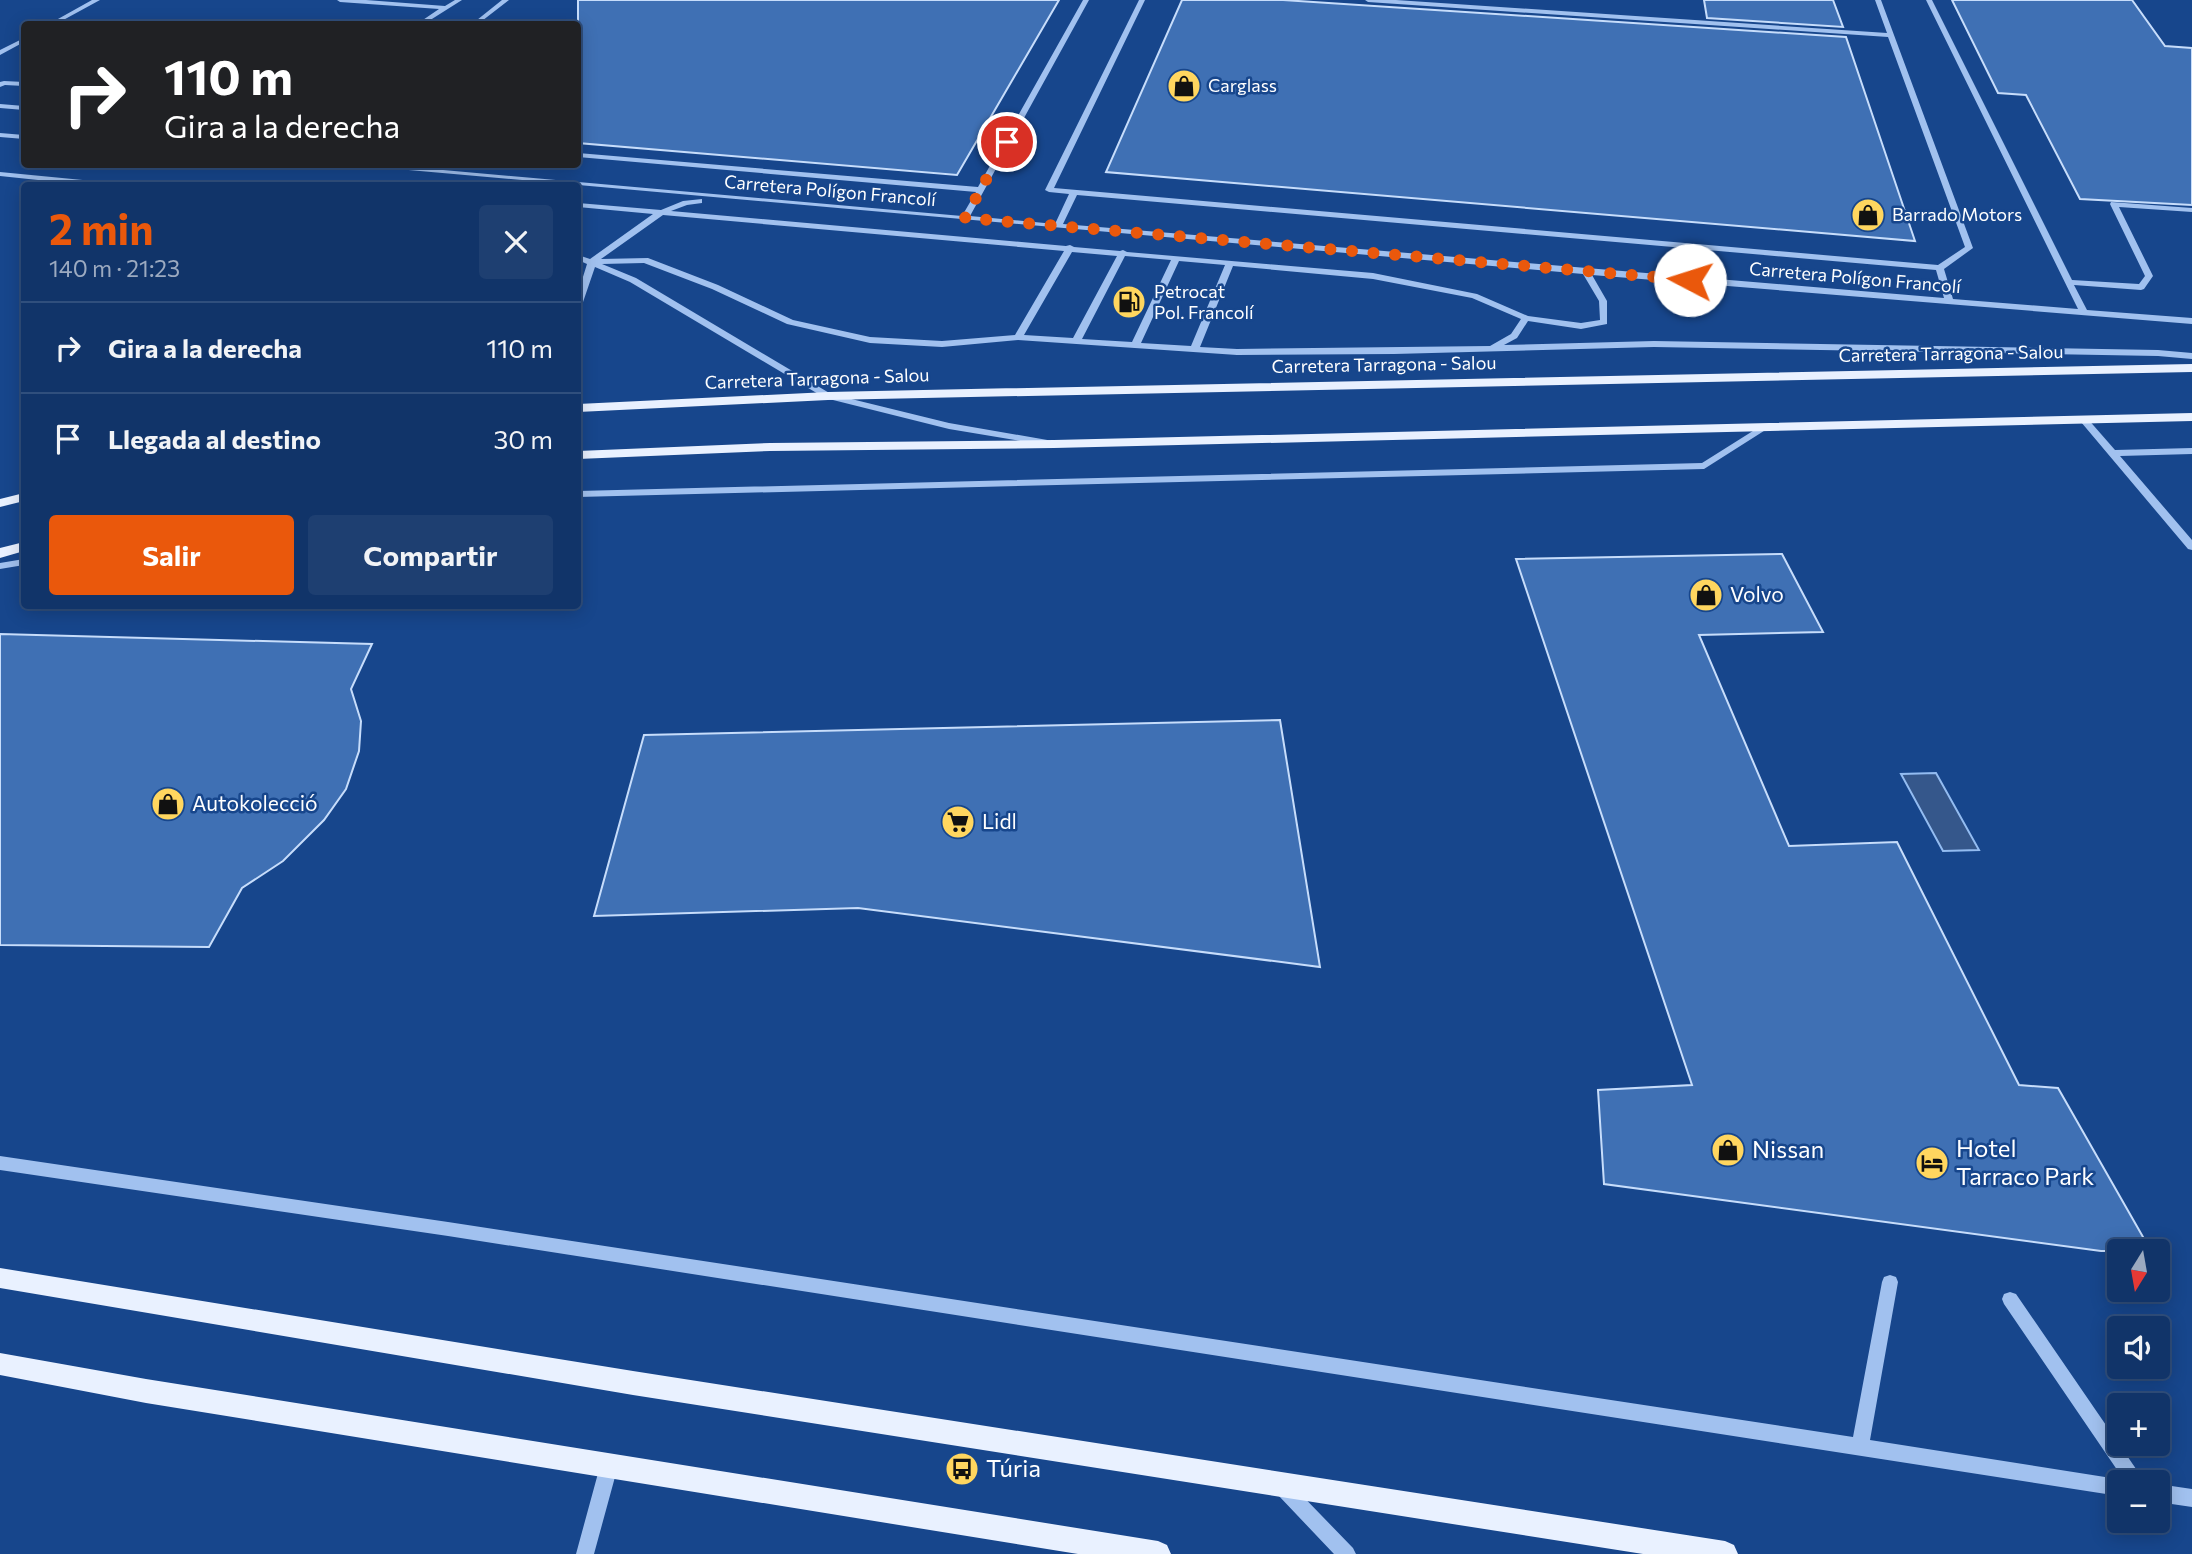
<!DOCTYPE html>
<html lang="es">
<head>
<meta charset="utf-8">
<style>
  body { margin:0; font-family:Commissioner,sans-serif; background:#1e3f71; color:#f1f3f6; height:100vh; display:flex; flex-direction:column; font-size:26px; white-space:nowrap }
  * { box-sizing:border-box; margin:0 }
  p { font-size:23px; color:#9caac0 }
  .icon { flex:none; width:38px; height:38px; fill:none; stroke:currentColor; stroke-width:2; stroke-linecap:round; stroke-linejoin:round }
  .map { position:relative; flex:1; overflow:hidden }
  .drawer { position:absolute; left:21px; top:182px; width:560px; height:427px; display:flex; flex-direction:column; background:#113469; border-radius:7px; box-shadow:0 4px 18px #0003,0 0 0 2px #304f7d }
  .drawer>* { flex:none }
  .guide { position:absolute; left:21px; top:21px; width:560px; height:147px; border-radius:7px; box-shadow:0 4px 18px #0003,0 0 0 2px #304f7d; background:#202124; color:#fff; overflow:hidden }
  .needle { width:46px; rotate:191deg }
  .controls { position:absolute; left:2107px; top:1239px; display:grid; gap:14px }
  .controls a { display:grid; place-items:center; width:63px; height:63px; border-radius:7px; background:#113469; box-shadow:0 4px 18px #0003,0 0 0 2px #304f7d; font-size:35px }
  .pin { position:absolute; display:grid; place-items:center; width:60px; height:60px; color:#fff; margin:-30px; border:4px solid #fff; border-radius:50%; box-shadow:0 2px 7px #0007 }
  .me { position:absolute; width:77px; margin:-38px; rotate:275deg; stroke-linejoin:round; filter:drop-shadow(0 0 5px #0008) }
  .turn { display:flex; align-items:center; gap:24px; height:147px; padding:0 28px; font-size:32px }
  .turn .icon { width:91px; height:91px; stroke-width:2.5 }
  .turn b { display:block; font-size:49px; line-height:60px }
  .round { display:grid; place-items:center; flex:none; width:74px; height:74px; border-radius:7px; background:#1e3f71 }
  .headline { display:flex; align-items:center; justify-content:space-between; height:119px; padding:0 28px }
  h1 { font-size:42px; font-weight:700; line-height:52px; color:#ea580c }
  .cta { display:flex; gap:14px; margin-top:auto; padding:14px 28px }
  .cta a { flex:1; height:80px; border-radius:7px; background:#ea580c; color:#fff; font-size:28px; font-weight:700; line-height:80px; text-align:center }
  .cta a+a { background:#1e3f71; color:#f1f3f6 }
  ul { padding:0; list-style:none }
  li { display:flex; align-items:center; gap:21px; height:91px; padding:0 28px; border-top:2px solid #304f7d }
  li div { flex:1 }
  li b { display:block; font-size:26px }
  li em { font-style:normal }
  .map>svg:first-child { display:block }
  .water { fill:#35578b; stroke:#93bcf1; stroke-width:2 }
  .building { fill:#3f70b4; stroke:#c7ddfb; stroke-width:2 }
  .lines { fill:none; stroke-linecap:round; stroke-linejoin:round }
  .minor { fill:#a1c1ef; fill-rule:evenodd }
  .major { fill:#e9f1ff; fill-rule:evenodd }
  .route { stroke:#ea580c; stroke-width:12; stroke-dasharray:0 21.6 }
  .labels { text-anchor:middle; stroke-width:5; stroke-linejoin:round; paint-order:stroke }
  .far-poi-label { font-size:18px; fill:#fff; stroke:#17468c; text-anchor:start }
  .far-street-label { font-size:18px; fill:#fff; stroke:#17468c }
  .poi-label { font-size:21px; fill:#fff; stroke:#17468c; text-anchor:start }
  .near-poi-label { font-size:24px; fill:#fff; stroke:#17468c; text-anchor:start }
</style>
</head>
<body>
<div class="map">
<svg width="2192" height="1554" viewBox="0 0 2192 1554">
  <rect width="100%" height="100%" fill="#17468c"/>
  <path class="water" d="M 1936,773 L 1979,850 L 1943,851 L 1901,774 Z"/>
  <path class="building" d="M 578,0 L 1059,0 L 957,175 L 578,143 Z
    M 1182,0 L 1283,0 L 1846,37 L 1915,241 L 1106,172 Z
    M 1704,0 L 1833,0 L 1843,27 L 1707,18 Z
    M 1952,0 L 2132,0 L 2165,46 L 2192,48 L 2192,205 L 2080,199 L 2026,95 L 1998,93 Z
    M 1782,554 L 1823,632 L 1699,635 L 1789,846 L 1897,842 L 2019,1085 L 2058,1088 L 2151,1251 L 2101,1251 L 1604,1184 L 1598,1090 L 1692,1085 L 1516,559 Z
    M 0,634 L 372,644 L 351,689 L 361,721 L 359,751 L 346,789 L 324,820 L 283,861 L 242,888 L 209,947 L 0,945 Z
    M 1280,720 L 1320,967 L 858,908 L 594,916 L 644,735 Z"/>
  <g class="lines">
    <path class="minor" d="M 92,0 L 100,0 L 56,24 L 49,24 Z
      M 337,0 L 366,0 L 445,6 L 455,0 L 462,0 L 424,24 L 417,24 L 439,9 L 340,2 Z
      M 502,0 L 509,0 L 478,24 L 472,24 Z
      M 1083,0 L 1089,0 L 970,216 L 1055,224 L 1069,194 L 1049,192 L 1045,190 L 1139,0 L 1145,0 L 1054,188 L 1938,265 L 1965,247 L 1888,37 L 1368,2 L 1365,0 L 1396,0 L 1887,33 L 1875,0 L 1881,0 L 1973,248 L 1944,269 L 1953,299 L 2078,309 L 1926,0 L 1932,0 L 2072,280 L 2139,284 L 2145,276 L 2110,204 L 2111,202 L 2192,208 L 2192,212 L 2119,207 L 2153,276 L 2144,289 L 2141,290 L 2074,285 L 2087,310 L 2192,318 L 2192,324 L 1592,275 L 1607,301 L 1607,324 L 1581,329 L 1528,321 L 1517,338 L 1504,345 L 1654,341 L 2158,350 L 2192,353 L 2192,359 L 2158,356 L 1654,347 L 1394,354 L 1237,355 L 1018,340 L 942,347 L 870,343 L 787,324 L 712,289 L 644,263 L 602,264 L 636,278 L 831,394 L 949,423 L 1053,441 L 1055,443 L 1050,446 L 949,429 L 825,398 L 630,282 L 595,267 L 582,305 L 578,307 L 578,293 L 587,264 L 578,260 L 578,255 L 590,259 L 653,214 L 578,207 L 578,203 L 661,210 L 683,201 L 702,199 L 702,203 L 687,205 L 671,211 L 1066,246 L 1070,245 L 1074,247 L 1120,251 L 1123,250 L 1127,252 L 1373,273 L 1477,294 L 1528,316 L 1581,323 L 1600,320 L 1599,301 L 1583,274 L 341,164 L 376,164 L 962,216 L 976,192 L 578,157 L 578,153 L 978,187 ZM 1077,195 L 1936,270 L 1944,298 L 1063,224 ZM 663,215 L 1064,251 L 1015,335 L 942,341 L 870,337 L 793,320 L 718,285 L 648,258 L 601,259 ZM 1072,252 L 1117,256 L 1073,338 L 1024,335 ZM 1125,256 L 1171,260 L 1132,342 L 1082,339 ZM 1179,261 L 1225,265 L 1191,346 L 1141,343 ZM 1233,266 L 1373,279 L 1472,298 L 1521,319 L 1511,334 L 1490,346 L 1237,349 L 1200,347 Z
      M 24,38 L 24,42 L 0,55 L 0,50 Z
      M 4,81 L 24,82 L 24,86 L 5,85 L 0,87 L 0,82 Z
      M 0,104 L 24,106 L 24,110 L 0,108 Z
      M 0,133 L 24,135 L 24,139 L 0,137 Z
      M 0,172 L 124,184 L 128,186 L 95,186 L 0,176 Z
      M 2084,417 L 2087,418 L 2115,450 L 2192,448 L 2192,454 L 2120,456 L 2192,540 L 2192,550 L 2188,549 L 2081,422 L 2081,418 Z
      M 1764,424 L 1767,425 L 1767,429 L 1704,469 L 578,497 L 578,491 L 1702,463 Z
      M 24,559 L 24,565 L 0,569 L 0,563 Z
      M 0,1156 L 448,1222 L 1853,1437 L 1882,1282 L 1884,1277 L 1890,1275 L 1896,1277 L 1898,1282 L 1870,1440 L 2124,1480 L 2004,1304 L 2002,1299 L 2004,1294 L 2010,1292 L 2016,1294 L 2145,1482 L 2119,1482 L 2119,1496 L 448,1236 L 0,1170 Z
      M 609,1457 L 615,1460 L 618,1466 L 594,1554 L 576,1554 L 600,1466 L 603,1460 Z
      M 1284,1480 L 1290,1483 L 1353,1548 L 1356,1554 L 1334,1554 L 1278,1495 L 1275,1489 L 1278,1483 Z
      M 2158,1484 L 2192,1489 L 2192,1507 L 2158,1502 Z"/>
    <path class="major" d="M 2192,364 L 2192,372 L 828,400 L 578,412 L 578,404 L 828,392 Z
      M 2192,413 L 2192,421 L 1054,448 L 770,451 L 578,459 L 578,451 L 770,443 L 1054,440 Z
      M 24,493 L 24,501 L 0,507 L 0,499 Z
      M 24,542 L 24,551 L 0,558 L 0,548 Z
      M 0,1268 L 633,1371 L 1725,1541 L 1734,1545 L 1738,1554 L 1643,1554 L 633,1395 L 0,1288 Z
      M 0,1353 L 146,1379 L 1158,1541 L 1167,1545 L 1171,1554 L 1078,1554 L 146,1403 L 0,1375 Z"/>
  </g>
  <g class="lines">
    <path class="route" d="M 1007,142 L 965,218 L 1690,280"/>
  </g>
  <defs>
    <symbol id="shop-disc" viewBox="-11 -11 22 22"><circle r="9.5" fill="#ffd65f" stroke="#17468c"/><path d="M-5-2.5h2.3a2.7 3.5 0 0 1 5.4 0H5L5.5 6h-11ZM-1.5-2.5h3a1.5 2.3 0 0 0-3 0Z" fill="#111"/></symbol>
    <symbol id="fuel-disc" viewBox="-11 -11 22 22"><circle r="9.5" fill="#ffd65f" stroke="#17468c"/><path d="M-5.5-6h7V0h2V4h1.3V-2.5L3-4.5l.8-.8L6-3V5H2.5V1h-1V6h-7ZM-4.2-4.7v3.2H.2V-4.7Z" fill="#111"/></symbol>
    <symbol id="supermarket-disc" viewBox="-11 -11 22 22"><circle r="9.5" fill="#ffd65f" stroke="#17468c"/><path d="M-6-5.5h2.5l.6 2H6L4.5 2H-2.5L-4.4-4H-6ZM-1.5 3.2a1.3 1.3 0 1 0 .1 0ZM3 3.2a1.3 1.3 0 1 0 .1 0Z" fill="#111"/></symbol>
    <symbol id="hotel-disc" viewBox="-11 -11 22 22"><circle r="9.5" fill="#ffd65f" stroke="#17468c"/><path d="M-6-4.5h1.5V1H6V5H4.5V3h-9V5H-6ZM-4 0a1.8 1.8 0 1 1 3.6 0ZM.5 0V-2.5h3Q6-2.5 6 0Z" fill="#111"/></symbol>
    <symbol id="bus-disc" viewBox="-11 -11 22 22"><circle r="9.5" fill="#ffd65f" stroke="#17468c"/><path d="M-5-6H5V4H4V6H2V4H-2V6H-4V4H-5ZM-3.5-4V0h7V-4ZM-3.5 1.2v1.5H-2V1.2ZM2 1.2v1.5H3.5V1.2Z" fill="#111"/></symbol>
  </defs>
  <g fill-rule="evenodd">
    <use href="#shop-disc" x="1165" y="67" width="38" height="38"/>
    <use href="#shop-disc" x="1849" y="196" width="38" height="38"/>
    <use href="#fuel-disc" x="1110" y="283" width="38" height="38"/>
    <use href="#shop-disc" x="1687" y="576" width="38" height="38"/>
    <use href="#shop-disc" x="149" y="785" width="38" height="38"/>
    <use href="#supermarket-disc" x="939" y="803" width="38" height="38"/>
    <use href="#shop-disc" x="1709" y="1131" width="38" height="38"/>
    <use href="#hotel-disc" x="1913" y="1144" width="38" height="38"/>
    <use href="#bus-disc" x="943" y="1450" width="38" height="38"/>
  </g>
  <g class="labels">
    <g class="far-poi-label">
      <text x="1208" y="92">Carglass</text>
      <text x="1892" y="221">Barrado Motors</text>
      <text x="1154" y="298">Petrocat<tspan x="1154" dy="21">Pol. Francolí</tspan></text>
    </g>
    <g class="far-street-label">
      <text transform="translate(830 191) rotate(5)" y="6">Carretera Polígon Francolí</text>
      <text transform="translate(1855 278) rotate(5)" y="6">Carretera Polígon Francolí</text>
      <text transform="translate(1951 354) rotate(-1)" y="6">Carretera Tarragona - Salou</text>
      <text transform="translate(1384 365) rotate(-1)" y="6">Carretera Tarragona - Salou</text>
      <text transform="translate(817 379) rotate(-2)" y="6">Carretera Tarragona - Salou</text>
    </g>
    <g class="poi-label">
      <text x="1730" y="602">Volvo</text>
      <text x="192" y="811">Autokolecció</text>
      <text x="982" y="829">Lidl</text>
    </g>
    <g class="near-poi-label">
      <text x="1956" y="1157">Hotel<tspan x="1956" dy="28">Tarraco Park</tspan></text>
      <text x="1752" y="1158">Nissan</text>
      <text x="986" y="1477">Túria</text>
    </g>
  </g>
</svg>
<div class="controls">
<a><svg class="needle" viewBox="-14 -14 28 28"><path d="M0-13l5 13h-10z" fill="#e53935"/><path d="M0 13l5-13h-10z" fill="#9caac0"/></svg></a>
<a><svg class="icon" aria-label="sound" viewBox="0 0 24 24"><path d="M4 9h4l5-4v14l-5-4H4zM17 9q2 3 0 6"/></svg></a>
<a>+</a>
<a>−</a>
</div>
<div class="pin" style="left:1007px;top:142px;background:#d93025"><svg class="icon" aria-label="arrive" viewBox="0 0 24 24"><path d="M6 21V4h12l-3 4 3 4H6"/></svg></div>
<svg class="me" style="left:1690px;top:280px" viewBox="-20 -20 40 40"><circle r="19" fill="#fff"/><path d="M0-13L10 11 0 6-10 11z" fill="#ea580c"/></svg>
<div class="guide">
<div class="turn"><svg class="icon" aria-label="right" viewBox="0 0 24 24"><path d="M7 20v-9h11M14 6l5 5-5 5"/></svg><div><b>110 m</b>Gira a la derecha</div></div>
</div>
<section class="drawer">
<div class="headline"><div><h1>2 min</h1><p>140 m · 21:23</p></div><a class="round"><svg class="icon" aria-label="close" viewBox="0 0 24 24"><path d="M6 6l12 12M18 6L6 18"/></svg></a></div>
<ul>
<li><svg class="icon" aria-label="right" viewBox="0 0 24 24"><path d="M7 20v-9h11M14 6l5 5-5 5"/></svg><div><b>Gira a la derecha</b></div><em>110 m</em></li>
<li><svg class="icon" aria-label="arrive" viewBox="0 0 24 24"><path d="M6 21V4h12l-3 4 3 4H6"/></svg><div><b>Llegada al destino</b></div><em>30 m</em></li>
</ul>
<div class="cta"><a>Salir</a><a>Compartir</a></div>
</section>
</div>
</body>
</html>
